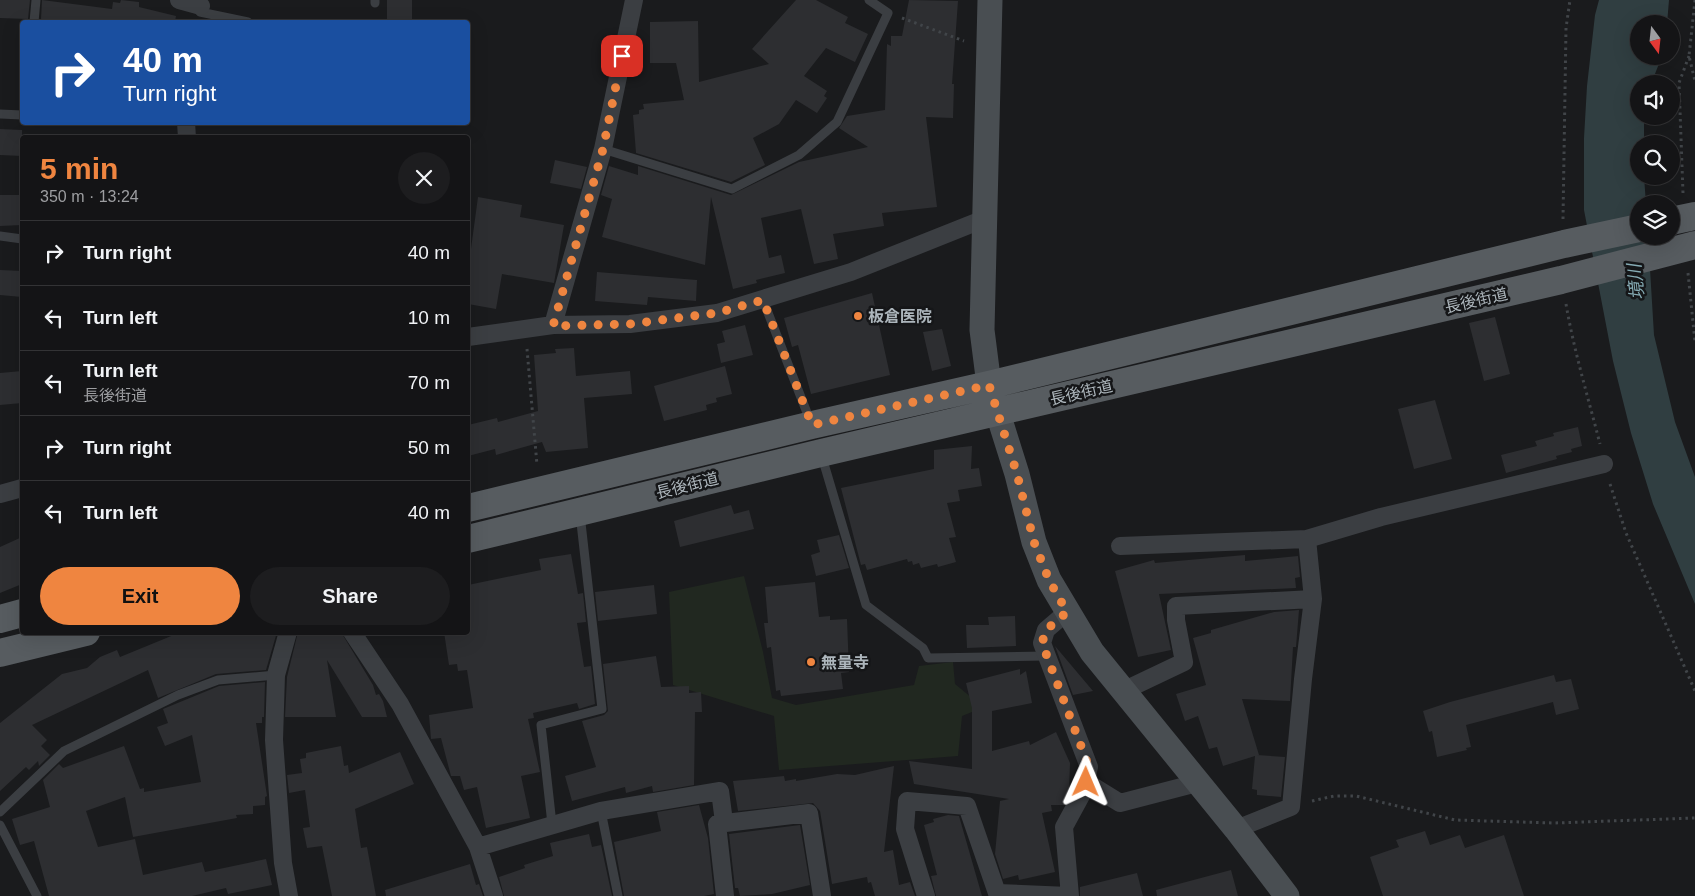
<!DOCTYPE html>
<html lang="en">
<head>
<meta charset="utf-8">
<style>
  body { margin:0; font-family:Arial,"Noto Sans JP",sans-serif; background:#1d1d1f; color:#f1f3f6; height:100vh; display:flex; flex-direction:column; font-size:19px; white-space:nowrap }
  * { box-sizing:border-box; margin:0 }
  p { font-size:16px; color:#9d9ea1 }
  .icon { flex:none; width:28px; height:28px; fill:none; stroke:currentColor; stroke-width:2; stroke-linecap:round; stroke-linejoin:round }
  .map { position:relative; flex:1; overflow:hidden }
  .side { position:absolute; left:20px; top:135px; width:450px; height:500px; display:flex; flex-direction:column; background:#141416; border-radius:5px; box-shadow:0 5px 20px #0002,0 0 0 1px #333335 }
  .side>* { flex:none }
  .guide { position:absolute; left:20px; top:20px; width:450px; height:105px; border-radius:5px; box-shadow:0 5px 20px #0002,0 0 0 1px #333335; background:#1a4fa0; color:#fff; overflow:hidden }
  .needle { width:32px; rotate:165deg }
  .controls { position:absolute; left:1630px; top:15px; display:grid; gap:10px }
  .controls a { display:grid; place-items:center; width:50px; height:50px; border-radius:50%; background:#141416; box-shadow:0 5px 20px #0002,0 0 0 1px #333335; font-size:25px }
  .pin { position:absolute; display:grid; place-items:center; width:42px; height:42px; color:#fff; margin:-21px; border-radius:10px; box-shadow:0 2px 8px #0006 }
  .me { position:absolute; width:55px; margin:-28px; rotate:1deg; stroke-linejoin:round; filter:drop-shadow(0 0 4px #0008) }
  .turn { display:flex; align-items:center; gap:18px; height:105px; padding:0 20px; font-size:22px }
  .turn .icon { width:65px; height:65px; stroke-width:2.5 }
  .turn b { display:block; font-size:35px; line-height:42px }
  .round { display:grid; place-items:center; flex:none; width:52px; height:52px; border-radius:26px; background:#1d1d1f }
  .summary { display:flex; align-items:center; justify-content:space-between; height:85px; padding:0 20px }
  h1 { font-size:30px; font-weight:700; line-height:38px; color:#ef8540 }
  .cta { display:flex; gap:10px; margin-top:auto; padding:10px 20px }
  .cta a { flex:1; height:58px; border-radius:30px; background:#ef8540; color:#111; font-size:20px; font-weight:700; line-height:58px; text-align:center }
  .cta a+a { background:#1d1d1f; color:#f1f3f6 }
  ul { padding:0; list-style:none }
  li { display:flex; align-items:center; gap:15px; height:65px; padding:0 20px; border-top:1px solid #333335 }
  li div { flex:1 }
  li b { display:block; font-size:19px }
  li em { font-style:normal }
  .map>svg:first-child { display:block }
  .green { fill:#212820 }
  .water { fill:#303e41 }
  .building { fill:#2d2e31 }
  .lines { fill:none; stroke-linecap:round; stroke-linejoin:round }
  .path { stroke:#414549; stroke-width:3; stroke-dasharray:2.5 4; stroke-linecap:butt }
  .lane { stroke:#3b3e42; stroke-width:9 }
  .street { stroke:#3b3e42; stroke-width:18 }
  .secondary { stroke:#494e52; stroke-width:25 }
  .primary { stroke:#575c60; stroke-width:28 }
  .route { stroke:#ef8540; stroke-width:9; stroke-dasharray:0 16.2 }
  .poi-dot { fill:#ef8540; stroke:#151618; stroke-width:2 }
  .labels { text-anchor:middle; stroke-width:5; stroke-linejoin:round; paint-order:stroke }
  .street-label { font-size:16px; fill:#adb6bc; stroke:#151618 }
  .poi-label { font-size:16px; font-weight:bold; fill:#adb6bc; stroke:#151618; text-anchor:start }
  .water-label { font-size:18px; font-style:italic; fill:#86acb5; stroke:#151618 }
</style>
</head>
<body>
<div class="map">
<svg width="1695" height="896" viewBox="0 0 1695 896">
  <rect width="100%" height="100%" fill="#1a1b1d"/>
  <path class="green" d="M 744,576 L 763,652 L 772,698 L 796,705 L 914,685 L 919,666 L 953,662 L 955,684 L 972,698 L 972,712 L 962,716 L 958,756 L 779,770 L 774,716 L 673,685 L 669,592 Z"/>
  <path class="water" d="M 1599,0 L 1669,0 L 1667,24 L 1639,24 L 1639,56 L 1662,56 L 1651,84 L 1639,84 L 1639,116 L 1644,116 L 1644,144 L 1639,144 L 1639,176 L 1644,176 L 1646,204 L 1639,204 L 1639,236 L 1648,236 L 1654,335 L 1675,422 L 1695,477 L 1695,604 L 1653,504 L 1631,433 L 1613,361 L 1584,210 L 1584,138 L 1587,86 L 1595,15 Z"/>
  <path class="building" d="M 0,0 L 30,0 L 28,19 L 0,18 Z
    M 42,0 L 112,9 L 113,2 L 120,3 L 121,0 L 139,2 L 139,7 L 176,16 L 175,22 L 49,22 L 49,20 L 41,19 Z
    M 387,0 L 412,0 L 412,22 L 387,22 Z
    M 796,0 L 816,0 L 848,17 L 845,23 L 868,34 L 855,62 L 826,48 L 804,76 L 827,91 L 824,96 L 827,98 L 817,113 L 796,100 L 779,124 L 753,138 L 765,165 L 731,182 L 636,153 L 633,115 L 639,114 L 639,110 L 644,109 L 643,104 L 684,100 L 676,63 L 650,63 L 650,22 L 698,21 L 699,82 L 769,64 L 752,49 Z
    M 909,0 L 958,1 L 952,84 L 954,84 L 953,118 L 926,117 L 937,207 L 882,213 L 884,226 L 833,234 L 838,259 L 814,264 L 801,209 L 761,218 L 769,258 L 781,255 L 785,273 L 756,280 L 757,283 L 733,289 L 711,197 L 705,265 L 602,237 L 612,199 L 601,195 L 609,166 L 638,175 L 638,166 L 731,195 L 799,162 L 868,147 L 839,128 L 847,116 L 885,110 L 887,44 L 891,46 L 891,36 L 902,36 Z
    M 0,129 L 22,130 L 22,156 L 0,155 Z
    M 555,160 L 587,167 L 581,189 L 550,183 Z
    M 0,195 L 22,195 L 22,225 L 0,226 Z
    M 478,197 L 522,205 L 520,217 L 564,225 L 554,283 L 502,274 L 496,309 L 468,304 L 468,271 Z
    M 0,270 L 22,271 L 22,297 L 0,295 Z
    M 597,272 L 697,280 L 696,301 L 648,297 L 647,305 L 595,301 Z
    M 872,293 L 890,375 L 811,394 L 798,345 L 792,347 L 784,318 Z
    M 1495,317 L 1510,374 L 1484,381 L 1469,323 Z
    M 745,325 L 753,355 L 721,363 L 717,344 L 725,342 L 722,331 Z
    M 942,329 L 951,366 L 932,371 L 923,332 Z
    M 574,348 L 576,376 L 630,371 L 632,394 L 584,398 L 588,448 L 546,452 L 542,442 L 496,455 L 495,449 L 468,456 L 468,425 L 497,418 L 498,422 L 538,411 L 534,355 L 556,353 L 555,349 Z
    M 725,366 L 732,394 L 716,398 L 717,402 L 706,405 L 707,410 L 664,421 L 654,386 Z
    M 22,371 L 22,403 L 0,405 L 0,373 Z
    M 1435,400 L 1452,459 L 1414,469 L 1398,409 Z
    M 1578,427 L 1582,446 L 1571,449 L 1572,452 L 1556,456 L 1557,459 L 1506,473 L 1501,455 L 1537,446 L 1535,441 L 1554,436 L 1553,433 Z
    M 972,446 L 971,469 L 979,468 L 982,486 L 958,490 L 960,501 L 947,503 L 956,537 L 949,538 L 956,562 L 938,567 L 937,564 L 921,568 L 919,563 L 913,565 L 912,561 L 908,562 L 907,559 L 867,570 L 865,564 L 861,565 L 841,488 L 934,469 L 934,450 Z
    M 731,505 L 734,514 L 749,510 L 754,529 L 680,547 L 674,521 Z
    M 839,535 L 849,568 L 816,576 L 811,555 L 820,552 L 817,540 Z
    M 22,537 L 22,584 L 0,593 L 0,547 Z
    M 571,554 L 578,594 L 583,593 L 586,622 L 577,623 L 584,667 L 591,666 L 595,704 L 579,709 L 577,703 L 533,713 L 534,718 L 528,719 L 540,772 L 521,776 L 530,818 L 486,828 L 477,787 L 464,790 L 460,776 L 451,776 L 441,738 L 431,739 L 429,715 L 473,708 L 467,670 L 458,671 L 457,664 L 449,665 L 444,632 L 468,632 L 468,585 L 541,570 L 539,559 Z
    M 1245,555 L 1245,561 L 1298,556 L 1300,577 L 1295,578 L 1296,588 L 1159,594 L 1171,650 L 1138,657 L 1115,571 L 1154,560 L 1155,563 Z
    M 815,582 L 819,617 L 830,616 L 830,620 L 847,619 L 849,672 L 841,673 L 843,689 L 781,696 L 780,690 L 776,691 L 771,647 L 767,648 L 764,623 L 768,623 L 765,587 Z
    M 654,585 L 657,614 L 598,621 L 595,592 Z
    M 1299,610 L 1296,647 L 1293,647 L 1290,701 L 1242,699 L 1259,755 L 1257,755 L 1285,757 L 1281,797 L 1257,795 L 1257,790 L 1252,789 L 1255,756 L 1223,766 L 1217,747 L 1209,749 L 1198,716 L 1185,721 L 1176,694 L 1206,685 L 1193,638 L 1211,633 L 1211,630 L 1274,612 Z
    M 1015,616 L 1016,646 L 967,648 L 966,625 L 989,625 L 988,617 Z
    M 181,632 L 277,632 L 266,670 L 216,674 L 158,698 L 148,670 L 32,725 L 47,740 L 41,746 L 50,755 L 39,766 L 38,761 L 29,770 L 26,767 L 0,791 L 0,723 L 62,674 L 87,668 L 100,657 L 117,650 L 120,657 Z
    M 298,632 L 341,632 L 373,685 L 376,695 L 379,694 L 383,701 L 387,717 L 362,717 L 327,660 L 336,717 L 285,717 L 287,677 Z
    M 1055,646 L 1093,691 L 1073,695 Z
    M 656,656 L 661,687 L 689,686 L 689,693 L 701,692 L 702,712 L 695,712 L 694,785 L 653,792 L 652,786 L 626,793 L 625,787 L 572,801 L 565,776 L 596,767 L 582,721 L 604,715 L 608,711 L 603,664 Z
    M 1020,669 L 1020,675 L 1026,671 L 1032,703 L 992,711 L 992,751 L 1029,741 L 1030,745 L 1056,732 L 1070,763 L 1069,795 L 1064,805 L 1051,805 L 1052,811 L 1042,813 L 1055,872 L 1019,880 L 1018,875 L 1003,879 L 995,854 L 1000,801 L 1009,799 L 914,784 L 909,761 L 972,769 L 972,708 L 966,683 Z
    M 1554,675 L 1556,682 L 1571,679 L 1579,709 L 1556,715 L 1553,702 L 1466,725 L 1471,747 L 1466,748 L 1467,750 L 1437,757 L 1432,731 L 1429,732 L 1423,711 L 1450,702 Z
    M 265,682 L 264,717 L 262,717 L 262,723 L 256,723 L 267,796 L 265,797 L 265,805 L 253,806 L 253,814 L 236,815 L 237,818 L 133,837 L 125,797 L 86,811 L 98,847 L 135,839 L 143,875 L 202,862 L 205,872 L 266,859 L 272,885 L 228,894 L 226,888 L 192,896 L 49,896 L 34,841 L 20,845 L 12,819 L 50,807 L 43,780 L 59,764 L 63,768 L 124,746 L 140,789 L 144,788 L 144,792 L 201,782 L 192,735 L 165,746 L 157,727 L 168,723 L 163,709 L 219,686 Z
    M 341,746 L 344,766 L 348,765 L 349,773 L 400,752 L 414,784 L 355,809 L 361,848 L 367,847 L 376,896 L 332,896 L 322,846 L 307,848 L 303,828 L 310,827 L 305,790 L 289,793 L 287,775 L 302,773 L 300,759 L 306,758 L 306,753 Z
    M 894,766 L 884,852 L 893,850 L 899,885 L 910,882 L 915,896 L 875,896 L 871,882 L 868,883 L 867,877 L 832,884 L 820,811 L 813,803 L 738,811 L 733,781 L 784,776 L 785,781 L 796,779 L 796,781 L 837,774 L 855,775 Z
    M 699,805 L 708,838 L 714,894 L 704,896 L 624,896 L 614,842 L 661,831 L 657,812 Z
    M 948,815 L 959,816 L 982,896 L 936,896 L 931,876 L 937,875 L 924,825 L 934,822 L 933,819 Z
    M 800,825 L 810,885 L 772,894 L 740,896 L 738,888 L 735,888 L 729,834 Z
    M 1425,831 L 1430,845 L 1460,835 L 1465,848 L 1504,835 L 1524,896 L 1383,896 L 1370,857 L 1399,847 L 1396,840 Z
    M 589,834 L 592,847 L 601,845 L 612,896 L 504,896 L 499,877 L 525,868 L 524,865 L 553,856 L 550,843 Z
    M 470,864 L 476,885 L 479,884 L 483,896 L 386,896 L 385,890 Z
    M 1231,870 L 1238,896 L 1157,896 L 1156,890 Z
    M 1137,873 L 1143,896 L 1080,896 L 1080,887 Z"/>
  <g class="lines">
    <path class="path" d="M 1695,0 L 1689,56 L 1695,81
      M 902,18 L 964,41
      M 1683,193 L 1679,83 L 1689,56
      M 1563,219 L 1566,28 L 1570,0
      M 1688,273 L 1695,342
      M 1566,304 C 1574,351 1588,397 1600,444
      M 527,349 L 537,465
      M 1610,484 L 1626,533 L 1695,691
      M 1312,801 L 1334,796 L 1356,796 L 1455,820 L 1554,823 L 1695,818"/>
    <path class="lane" d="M 375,0 L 375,3
      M 200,12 L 248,22
      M 34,22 L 36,0
      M 0,114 L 22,115
      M 603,149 L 732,189 L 799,155 L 837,122 L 888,13 L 869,0
      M 0,236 L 22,239
      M 763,300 L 811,423
      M 822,457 L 866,605 L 923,648 L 928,658 L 1046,656
      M 601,811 L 618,896
      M 0,812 L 64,751 L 178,695 L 218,680 L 276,675
      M 552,824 L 541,725 L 602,709 L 580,514
      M 0,825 L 37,896"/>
    <path class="street" d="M 179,0 L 201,6
      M 186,122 L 187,138
      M 553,325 L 603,149 L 634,0
      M 468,337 L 553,325 L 630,324 L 717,313 L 851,272 L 984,219
      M 0,494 L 22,488
      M 1120,546 L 1307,539 L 1381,517 L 1604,464
      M 1067,612 L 1046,630 L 1042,643 L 1089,767 L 1083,792 L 1064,827 L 1070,896
      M 288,632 L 276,675 L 274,740 L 283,863 L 289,896
      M 352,632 L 400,704 L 478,847 L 494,896
      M 1123,691 L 1184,662 L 1176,620 L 1176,606 L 1313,599
      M 1086,782 L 1120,803 L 1197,783
      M 1236,829 L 1291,807 L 1303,679 L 1313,599 L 1307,539
      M 478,847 L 601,811 L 720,791 L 724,822
      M 725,896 L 717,824 L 809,813 L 822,896
      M 926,896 L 905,829 L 907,801 L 967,806 L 997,893 L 1069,896"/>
    <path class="secondary" d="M 990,0 L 982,330 L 989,385 L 1017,474 L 1034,542 L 1049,580 L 1092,652 L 1236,829 L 1287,896"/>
    <path class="primary" d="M 1671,221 L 1695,216
      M 468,508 L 812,425 L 989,385 L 1564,244 L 1639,228
      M 468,539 L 821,453 L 1561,280 L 1695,245
      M 0,619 L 22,613
      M 0,653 L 86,632"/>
  </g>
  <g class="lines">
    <path class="route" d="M 622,56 L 603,149 L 553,326 L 630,324 L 717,313 L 763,300 L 812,425 L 989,385 L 1017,474 L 1034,542 L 1049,580 L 1067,612 L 1046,630 L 1042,643 L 1089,767 L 1086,782"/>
  </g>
  <g class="poi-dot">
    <circle cx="858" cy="316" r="5"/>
    <circle cx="811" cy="662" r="5"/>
  </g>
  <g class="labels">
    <g class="street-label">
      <text transform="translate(1476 300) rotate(-13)" y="6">長後街道</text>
      <text transform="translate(1081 392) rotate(-13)" y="6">長後街道</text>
      <text transform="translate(687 485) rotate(-14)" y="6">長後街道</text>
    </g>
    <g class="poi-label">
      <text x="868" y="322">板倉医院</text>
      <text x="821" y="668">無量寺</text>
    </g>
    <g class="water-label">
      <text transform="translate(1636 282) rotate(-96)" y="6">境川</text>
    </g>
  </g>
</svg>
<div class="controls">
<a><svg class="needle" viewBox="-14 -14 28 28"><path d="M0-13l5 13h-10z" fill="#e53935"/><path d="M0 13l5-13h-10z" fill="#9d9ea1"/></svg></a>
<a><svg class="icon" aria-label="sound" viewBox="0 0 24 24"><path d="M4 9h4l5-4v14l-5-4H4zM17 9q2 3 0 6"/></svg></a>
<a><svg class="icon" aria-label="search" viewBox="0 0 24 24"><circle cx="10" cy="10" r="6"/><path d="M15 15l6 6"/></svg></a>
<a><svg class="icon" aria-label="layers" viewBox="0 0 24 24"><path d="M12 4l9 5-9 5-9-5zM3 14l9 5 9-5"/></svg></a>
</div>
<div class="pin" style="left:622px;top:56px;background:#d93025"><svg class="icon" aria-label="arrive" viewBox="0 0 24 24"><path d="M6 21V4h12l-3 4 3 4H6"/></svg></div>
<svg class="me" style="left:1086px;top:782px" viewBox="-20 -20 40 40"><path d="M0-17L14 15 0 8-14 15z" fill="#ef8540" stroke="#fff" stroke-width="4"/></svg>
<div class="guide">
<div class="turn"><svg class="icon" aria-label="right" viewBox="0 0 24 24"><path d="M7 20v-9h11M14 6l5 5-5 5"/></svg><div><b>40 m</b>Turn right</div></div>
</div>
<section class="side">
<div class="summary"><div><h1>5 min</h1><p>350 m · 13:24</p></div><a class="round"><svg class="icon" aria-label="close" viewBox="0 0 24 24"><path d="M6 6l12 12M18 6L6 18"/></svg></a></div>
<ul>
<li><svg class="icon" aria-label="right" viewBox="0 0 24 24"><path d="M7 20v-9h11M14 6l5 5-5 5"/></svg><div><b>Turn right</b></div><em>40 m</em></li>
<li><svg class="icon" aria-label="left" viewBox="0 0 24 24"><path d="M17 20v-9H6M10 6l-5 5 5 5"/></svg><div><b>Turn left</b></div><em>10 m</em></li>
<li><svg class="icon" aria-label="left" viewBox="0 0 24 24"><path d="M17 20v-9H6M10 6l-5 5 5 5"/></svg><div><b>Turn left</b><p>長後街道</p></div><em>70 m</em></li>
<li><svg class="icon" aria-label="right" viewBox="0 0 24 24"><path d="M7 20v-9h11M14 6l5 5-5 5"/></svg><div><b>Turn right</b></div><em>50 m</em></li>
<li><svg class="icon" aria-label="left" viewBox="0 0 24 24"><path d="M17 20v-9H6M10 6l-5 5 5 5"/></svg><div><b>Turn left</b></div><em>40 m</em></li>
</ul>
<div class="cta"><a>Exit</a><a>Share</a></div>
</section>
</div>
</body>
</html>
